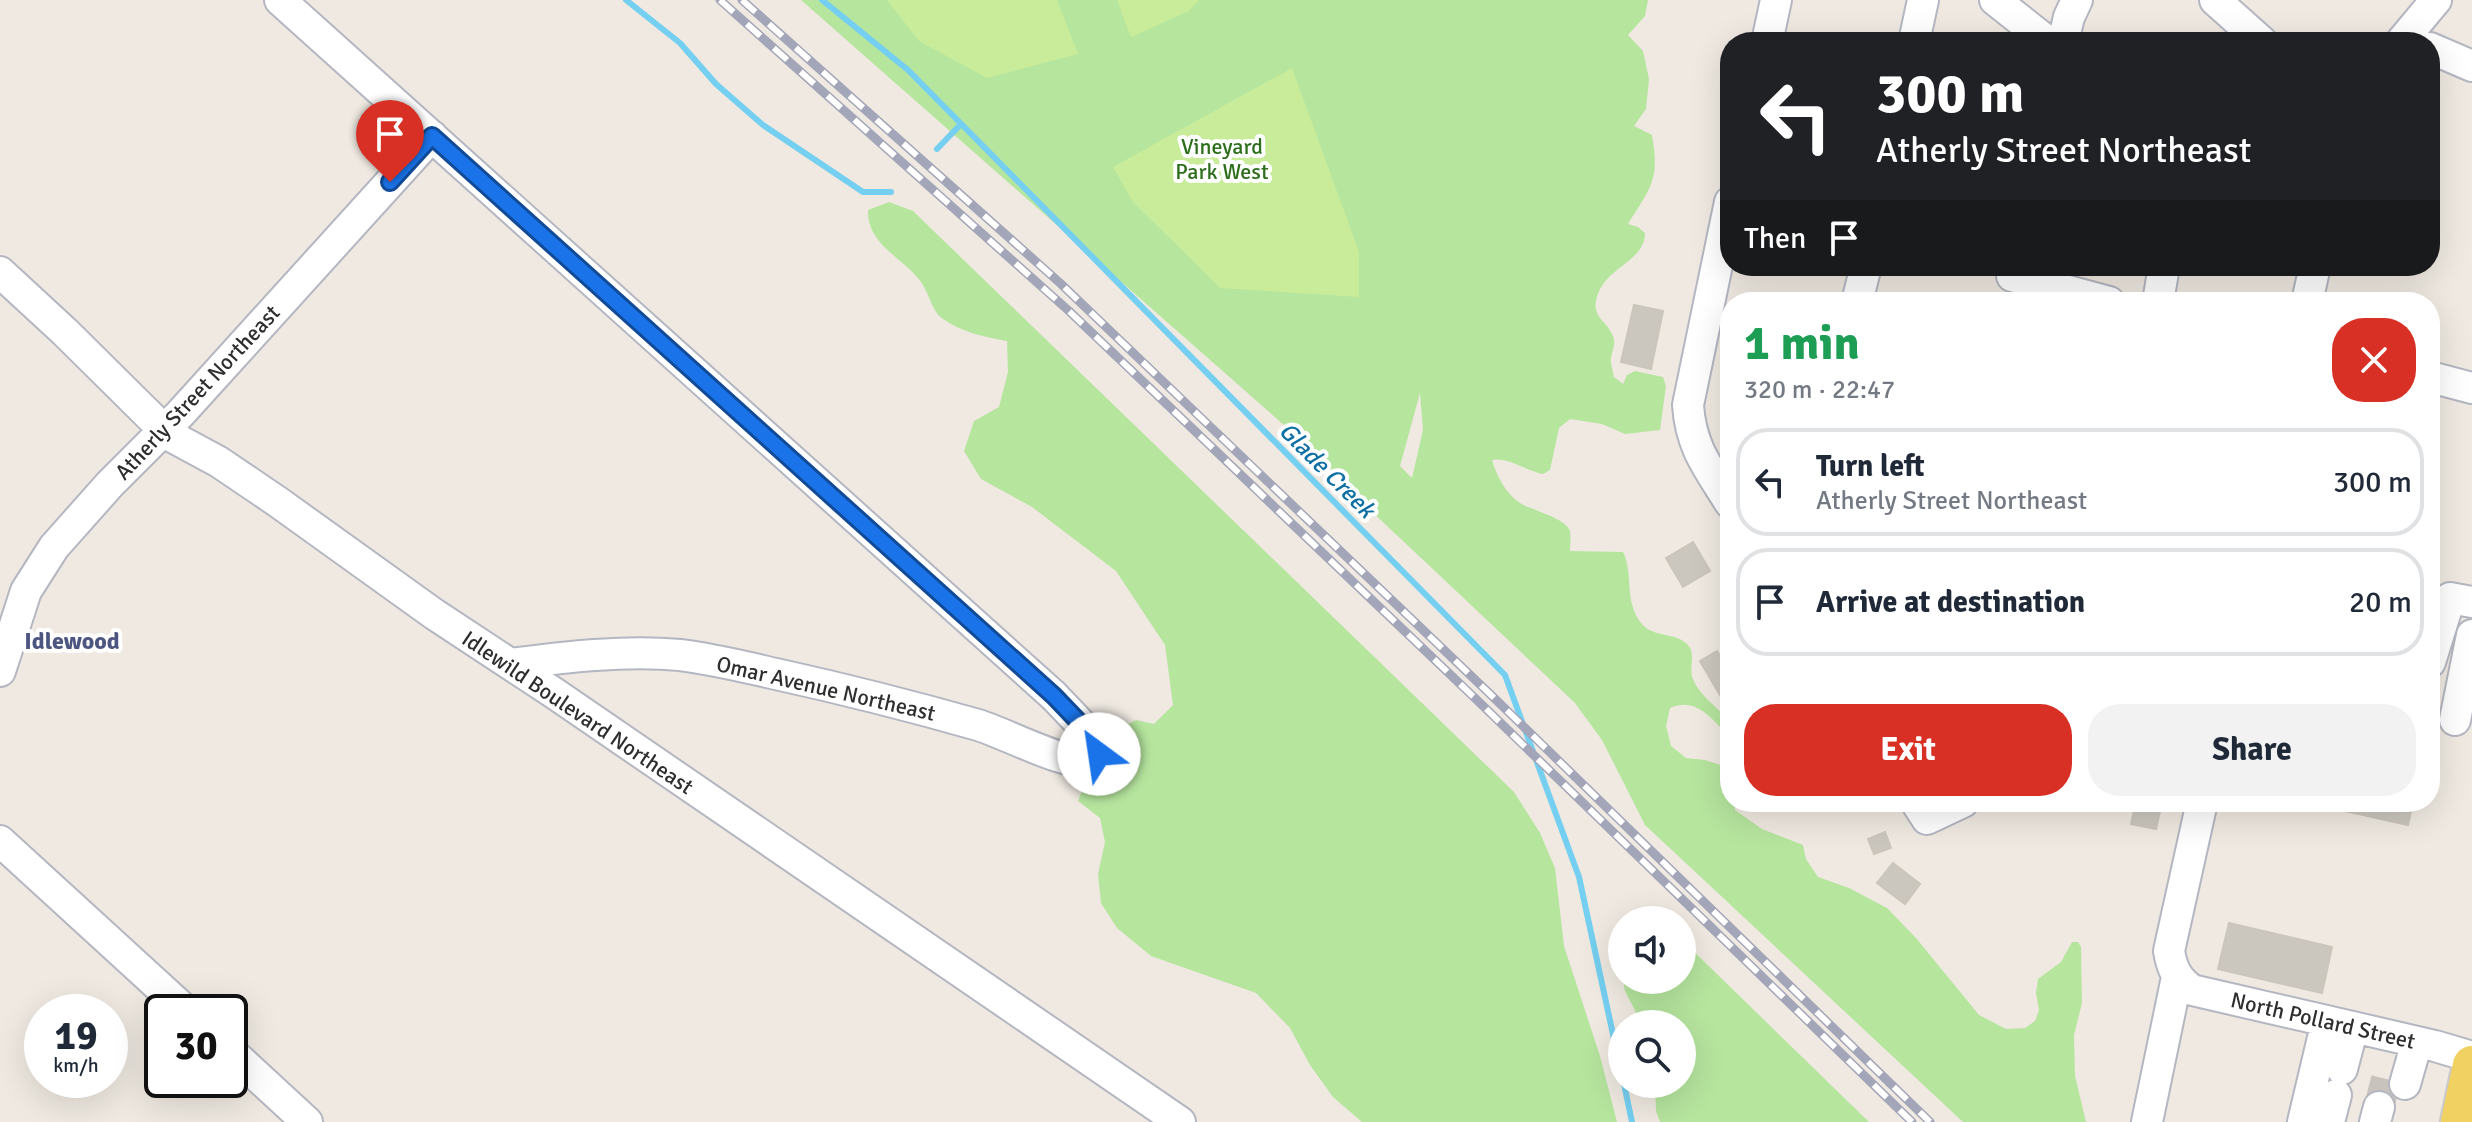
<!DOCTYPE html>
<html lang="en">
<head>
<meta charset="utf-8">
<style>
  body { margin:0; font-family:Signika,sans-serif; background:#f2f2f3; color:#1f2937; height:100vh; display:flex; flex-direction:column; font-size:30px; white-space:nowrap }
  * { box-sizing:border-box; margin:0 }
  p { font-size:26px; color:#747a83 }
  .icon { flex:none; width:44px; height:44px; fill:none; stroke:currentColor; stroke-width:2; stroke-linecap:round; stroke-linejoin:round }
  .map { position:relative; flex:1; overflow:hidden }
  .drawer { position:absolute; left:1720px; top:292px; width:720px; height:520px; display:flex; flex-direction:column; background:#fff; border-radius:32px; box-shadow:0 8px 32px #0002 }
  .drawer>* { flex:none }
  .banner { position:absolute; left:1720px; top:32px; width:720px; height:244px; border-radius:32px; box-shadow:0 8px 32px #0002; background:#202124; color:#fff; overflow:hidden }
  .fabs { position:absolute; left:1608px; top:906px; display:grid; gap:16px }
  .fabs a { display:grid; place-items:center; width:88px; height:88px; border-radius:50%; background:#fff; box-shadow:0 8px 32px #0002; font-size:40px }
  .speed { position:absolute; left:24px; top:994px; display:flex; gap:16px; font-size:40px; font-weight:700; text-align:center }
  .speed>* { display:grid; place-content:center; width:104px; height:104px; border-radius:50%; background:#fff; box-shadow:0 8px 32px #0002; line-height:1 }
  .speed small { font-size:20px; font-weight:400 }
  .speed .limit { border:4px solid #111; border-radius:12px; background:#fff; color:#111 }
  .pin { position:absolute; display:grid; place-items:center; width:68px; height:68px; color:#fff; margin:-82px -34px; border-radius:50% 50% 50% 0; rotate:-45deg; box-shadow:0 0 8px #0007 }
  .pin .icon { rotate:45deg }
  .me { position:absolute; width:88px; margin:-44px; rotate:329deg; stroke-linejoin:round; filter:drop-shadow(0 0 6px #0008) }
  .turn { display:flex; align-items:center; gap:28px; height:168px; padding:0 24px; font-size:36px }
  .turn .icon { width:104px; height:104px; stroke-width:2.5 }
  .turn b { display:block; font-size:56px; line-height:68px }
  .then { display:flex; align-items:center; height:76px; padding:0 24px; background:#0003; gap:16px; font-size:30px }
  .round { display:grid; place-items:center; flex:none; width:84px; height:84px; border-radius:32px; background:#f2f2f3 }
  .headline { display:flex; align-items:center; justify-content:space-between; height:136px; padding:0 24px }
  h1 { font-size:48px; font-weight:700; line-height:60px; color:#1e9e55 }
  .button { display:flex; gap:16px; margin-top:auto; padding:16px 24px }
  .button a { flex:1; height:92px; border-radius:32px; background:#d93025; color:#fff; font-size:32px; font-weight:700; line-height:92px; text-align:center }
  .button a+a { background:#f2f2f3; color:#1f2937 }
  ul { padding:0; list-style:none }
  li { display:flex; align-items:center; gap:24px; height:108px; margin:0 16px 12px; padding:0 8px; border:4px solid #e0e1e3; border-radius:32px }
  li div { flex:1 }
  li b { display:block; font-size:30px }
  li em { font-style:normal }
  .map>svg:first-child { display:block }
  .green { fill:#b6e59e; fill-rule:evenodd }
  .pitch { fill:#c9ec9a }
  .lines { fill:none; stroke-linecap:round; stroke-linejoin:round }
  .stream { stroke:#75cff0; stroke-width:6 }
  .building { fill:#cbc7bf; stroke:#cbc5ba; stroke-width:2 }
  .minor-tunnel { stroke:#c8c4bd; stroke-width:30; stroke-dasharray:30 15; stroke-linecap:butt }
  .minor-casing { stroke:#b4b7c1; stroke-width:34 }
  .major-casing { stroke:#c9c9c9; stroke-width:42 }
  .minor { stroke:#fff; stroke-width:30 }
  .major { stroke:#f2d163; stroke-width:38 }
  .rail-casing { stroke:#a3a6b8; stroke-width:9 }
  .rail { stroke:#fff; stroke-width:6; stroke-dasharray:18; stroke-linecap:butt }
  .route-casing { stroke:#114b97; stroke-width:20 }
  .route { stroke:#1a73e8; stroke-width:14 }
  .labels { text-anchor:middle; stroke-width:8; stroke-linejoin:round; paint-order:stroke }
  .park-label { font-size:22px; fill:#2c6e1b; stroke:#fff }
  .street-label { font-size:22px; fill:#2e2e2e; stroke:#fff }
  .water-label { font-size:24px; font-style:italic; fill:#0d6fa3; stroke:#fff }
  .neighbourhood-label { font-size:24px; font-weight:bold; fill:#4d5680; stroke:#fff }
</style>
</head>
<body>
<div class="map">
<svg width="2472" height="1122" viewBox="0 0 2472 1122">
  <rect width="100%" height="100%" fill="#efe9e1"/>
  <path class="green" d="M 801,0 L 1648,0 L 1645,16 L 1628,35 L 1643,51 L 1649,79 L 1646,109 L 1634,126 L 1652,135 C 1660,180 1651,187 1628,224 L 1638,227 L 1645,233 C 1645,263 1602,267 1596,301 C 1593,317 1606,321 1612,334 C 1617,344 1612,349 1611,358 C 1610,363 1613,371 1614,377 L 1623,384 L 1627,375 L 1635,371 L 1663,377 L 1666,386 L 1660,430 L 1625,434 L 1602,424 L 1570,419 L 1559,428 L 1550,470 L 1543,474 C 1526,471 1509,457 1492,460 C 1496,475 1506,494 1520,503 C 1531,510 1566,518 1570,531 C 1571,537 1570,545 1570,551 L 1623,552 C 1634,572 1623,602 1642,624 C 1654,638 1675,632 1687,644 C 1697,653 1688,668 1693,679 C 1701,698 1718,706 1729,722 L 1727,727 L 1721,728 C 1706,712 1692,698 1670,708 L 1666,726 L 1671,746 L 1686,758 L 1705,760 L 1730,768 L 1730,802 L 1736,802 L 1735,810 L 1762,829 L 1803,845 L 1806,859 L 1818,877 L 1849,888 L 1887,908 L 1916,938 L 1979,1015 L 2006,1029 L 2025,1028 L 2035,1021 L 2039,1010 L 2036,993 L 2038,979 L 2061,962 L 2072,942 L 2078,942 L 2081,947 L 2082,1003 L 2074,1035 L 2075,1076 L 2086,1122 L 1963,1122 L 1645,825 L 1602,740 L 1575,703 L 1318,461 L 1317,454 ZM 1420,393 L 1423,430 L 1412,478 L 1400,466 Z
    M 889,202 L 913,211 L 1514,792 L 1540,833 L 1555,868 L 1564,946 L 1600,1056 L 1617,1122 L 1362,1122 L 1333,1097 L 1310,1065 L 1290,1028 L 1256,993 L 1151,956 L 1117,928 L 1101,903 L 1098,874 L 1105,842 L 1100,818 L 1078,801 C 1087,778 1087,786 1102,771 C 1113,761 1116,743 1119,729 L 1136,720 L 1154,724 L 1173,705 L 1165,645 L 1116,571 L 1032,507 L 981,479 L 964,451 L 974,421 L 999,407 L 1008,372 L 1007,341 C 985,337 961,332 943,319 C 932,312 929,293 921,282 C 904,258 867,245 868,210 Z
    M 1682,940 L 1869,1122 L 1660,1122 L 1656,1111 L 1655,1084 L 1682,1084 L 1682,1024 L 1642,1024 L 1625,991 L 1623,980 L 1682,980 Z"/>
  <path class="pitch" d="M 887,0 L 1057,0 L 1078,54 L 987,78 L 919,41 Z
    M 1117,0 L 1199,0 L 1189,11 L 1131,37 Z
    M 1292,68 L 1359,252 L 1359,297 L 1220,288 L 1133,202 L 1113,167 Z"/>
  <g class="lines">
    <path class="stream" d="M 626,0 L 680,43 L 716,84 L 763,125 L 863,192 L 891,192
      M 822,0 L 908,70 L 1505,675 L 1579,877 L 1622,1076
      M 937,149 L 961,124
      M 1624,1084 L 1632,1122"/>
  </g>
  <path class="building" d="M 1634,305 L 1663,311 L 1651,369 L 1621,362 Z
    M 1693,542 L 1710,571 L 1683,587 L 1666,558 Z
    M 1717,651 L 1724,663 L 1730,660 L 1730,712 L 1700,661 Z
    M 2136,802 L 2162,802 L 2156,829 L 2131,824 Z
    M 2337,802 L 2413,802 L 2408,825 L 2336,809 Z
    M 1885,832 L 1891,848 L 1874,854 L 1868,839 Z
    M 1893,863 L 1920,884 L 1905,904 L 1877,883 Z
    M 2229,923 L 2332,947 L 2322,993 L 2218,969 Z"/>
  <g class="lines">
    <path class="minor-tunnel" d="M 2379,1107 L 2386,1079"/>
    <defs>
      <path id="minor" d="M 280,0 L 1054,696 L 1097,741 L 1100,747 L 1093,761 C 1069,768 1005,733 978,725 C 911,706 844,689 776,674 C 745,667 713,659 680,655 C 624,650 566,657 510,664
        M 1995,0 L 2048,42
        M 2215,0 L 2262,42
        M 1767,42 L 1776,0
        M 1914,42 L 1923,0
        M 2063,42 L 2069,17 L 2077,0
        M 2401,42 L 2436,0
        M 2430,48 L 2472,66
        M 1730,202 L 1688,405 C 1691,448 1708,467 1730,503
        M 0,272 L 65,332 L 169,435 L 219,462 L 278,502 L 434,614 L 554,693 L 1180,1122
        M 2012,276 L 2109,302
        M 1857,302 L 1866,266
        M 2158,302 L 2164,266
        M 2307,302 L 2315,266
        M 2430,377 L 2472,388
        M 2430,662 L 2450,598 L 2472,602
        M 0,671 L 26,591 L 54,547 L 110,484 L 180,414 L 432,136
        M 2455,720 L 2472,635
        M 1916,802 L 1927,819 L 1963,802
        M 2202,802 L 2169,951 C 2172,969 2177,979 2192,990 L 2435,1046 L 2472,1057
        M 0,841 L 187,1012
        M 230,1051 L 307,1122
        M 2342,1069 L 2353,1027
        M 2405,1084 L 2417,1042
        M 2147,1122 L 2177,977
        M 2303,1122 L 2327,1021
        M 2329,1122 L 2336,1095
        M 2375,1122 L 2379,1107"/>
      <path id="major" d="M 2460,1122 L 2472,1065"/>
    </defs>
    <use href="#minor" class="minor-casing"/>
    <use href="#major" class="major-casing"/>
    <use href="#minor" class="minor"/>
    <use href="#major" class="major"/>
    <defs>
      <path id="rail" d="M 720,0 L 1069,311 L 1479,702 L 1912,1122
        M 742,0 L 1060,283 L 1489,693 L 1930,1122"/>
    </defs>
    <use href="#rail" class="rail-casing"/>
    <use href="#rail" class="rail"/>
  </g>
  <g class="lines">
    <defs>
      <path id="route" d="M 390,182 L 432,136 L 1054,696 L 1097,741 L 1099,754"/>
    </defs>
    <use href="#route" class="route-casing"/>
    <use href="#route" class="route"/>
  </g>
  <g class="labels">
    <g class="park-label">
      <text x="1222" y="154">Vineyard<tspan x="1222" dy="25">Park West</tspan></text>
    </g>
    <g class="street-label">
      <text transform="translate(197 392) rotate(-47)" y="8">Atherly Street Northeast</text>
      <text transform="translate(826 688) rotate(13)" y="8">Omar Avenue Northeast</text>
      <text transform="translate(578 712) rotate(34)" y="8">Idlewild Boulevard Northeast</text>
      <text transform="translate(2323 1020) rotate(13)" y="8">North Pollard Street</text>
    </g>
    <g class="water-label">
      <text transform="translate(1327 470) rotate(45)" y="8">Glade Creek</text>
    </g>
    <g class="neighbourhood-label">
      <text x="72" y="649">Idlewood</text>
    </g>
  </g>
</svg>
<div class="fabs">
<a><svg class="icon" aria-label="sound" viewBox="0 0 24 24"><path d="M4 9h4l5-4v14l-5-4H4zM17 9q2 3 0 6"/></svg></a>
<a><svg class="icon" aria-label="search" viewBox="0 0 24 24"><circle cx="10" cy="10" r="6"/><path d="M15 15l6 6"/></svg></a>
</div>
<div class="speed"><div>19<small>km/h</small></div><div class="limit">30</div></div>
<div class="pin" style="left:390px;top:182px;background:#d93025"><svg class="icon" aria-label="arrive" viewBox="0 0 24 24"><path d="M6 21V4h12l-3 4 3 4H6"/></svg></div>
<svg class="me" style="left:1099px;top:754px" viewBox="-20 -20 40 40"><circle r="19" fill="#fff"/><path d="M0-13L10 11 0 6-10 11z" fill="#1a73e8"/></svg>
<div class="banner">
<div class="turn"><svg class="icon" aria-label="left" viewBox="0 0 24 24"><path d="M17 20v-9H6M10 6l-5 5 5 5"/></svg><div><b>300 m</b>Atherly Street Northeast</div></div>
<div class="then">Then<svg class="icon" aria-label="arrive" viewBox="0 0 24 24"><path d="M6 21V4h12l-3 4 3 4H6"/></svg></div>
</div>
<section class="drawer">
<div class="headline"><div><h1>1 min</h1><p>320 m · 22:47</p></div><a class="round" style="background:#d93025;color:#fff"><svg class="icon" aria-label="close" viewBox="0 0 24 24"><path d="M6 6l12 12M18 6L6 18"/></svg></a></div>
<ul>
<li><svg class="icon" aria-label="left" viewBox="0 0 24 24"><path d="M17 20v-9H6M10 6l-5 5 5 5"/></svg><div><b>Turn left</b><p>Atherly Street Northeast</p></div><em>300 m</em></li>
<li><svg class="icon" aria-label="arrive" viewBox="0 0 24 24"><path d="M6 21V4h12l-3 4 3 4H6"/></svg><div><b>Arrive at destination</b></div><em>20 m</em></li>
</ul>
<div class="button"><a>Exit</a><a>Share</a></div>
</section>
</div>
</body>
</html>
